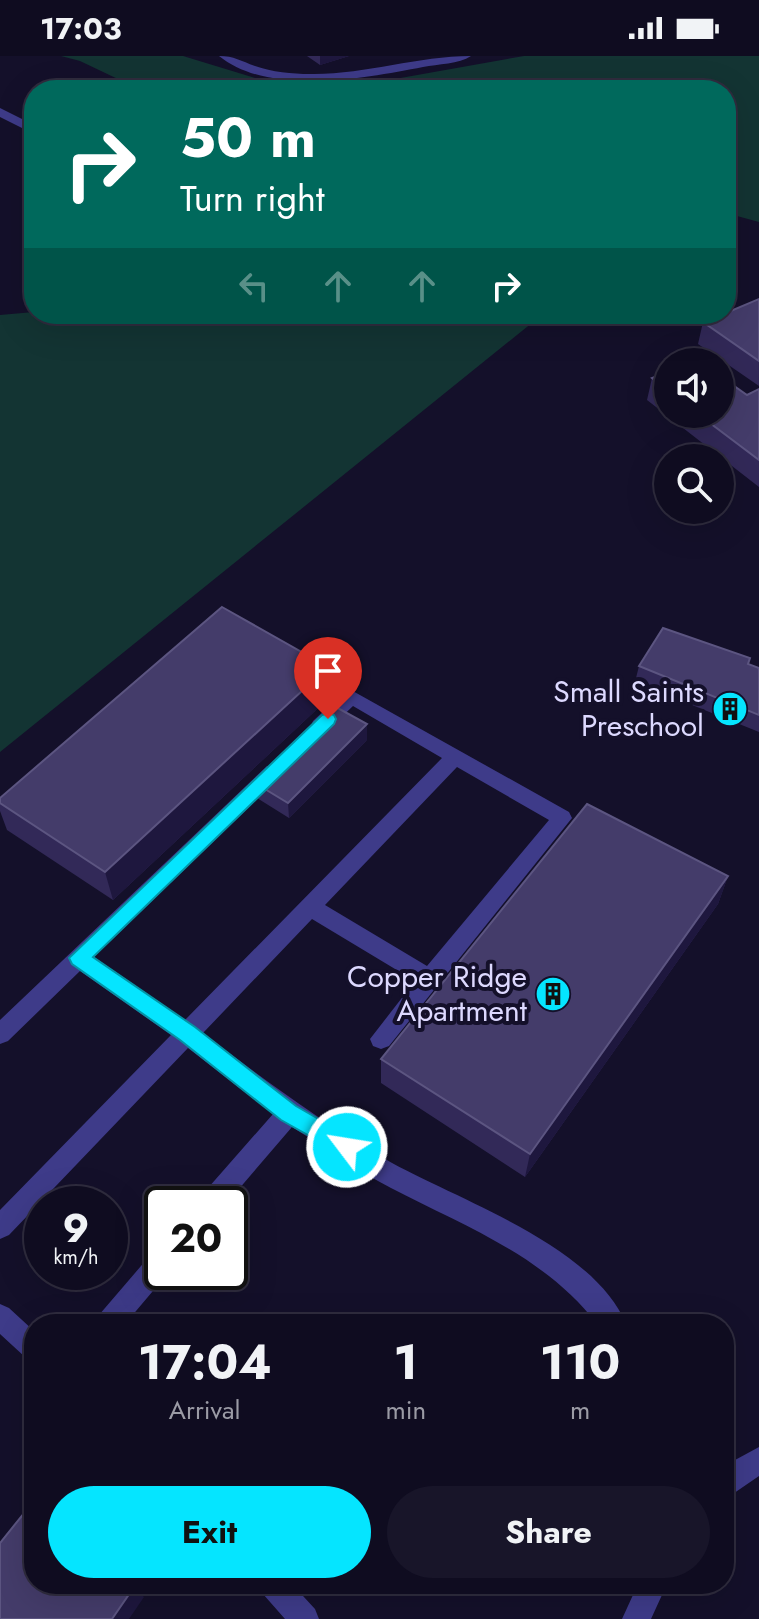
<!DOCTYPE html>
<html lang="en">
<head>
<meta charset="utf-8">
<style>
  body { margin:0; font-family:Jost,sans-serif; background:#181529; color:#f1f3f6; height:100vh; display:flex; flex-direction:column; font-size:30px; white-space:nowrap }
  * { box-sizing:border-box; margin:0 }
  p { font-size:26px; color:#9b9ba5 }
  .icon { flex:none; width:44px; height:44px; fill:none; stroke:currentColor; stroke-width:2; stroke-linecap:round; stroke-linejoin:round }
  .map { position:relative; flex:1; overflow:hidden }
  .side { position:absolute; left:24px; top:1258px; width:710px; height:280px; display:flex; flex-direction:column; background:#0f0c20; border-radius:32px; box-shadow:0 8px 32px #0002,0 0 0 2px #2f2c3e }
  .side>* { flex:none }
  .banner { position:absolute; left:24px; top:24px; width:712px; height:244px; border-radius:32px; box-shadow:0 8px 32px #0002,0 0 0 2px #2f2c3e; background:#00695c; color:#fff; overflow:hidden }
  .buttons { position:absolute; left:654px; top:292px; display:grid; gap:16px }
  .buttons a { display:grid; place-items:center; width:80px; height:80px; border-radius:50%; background:#0f0c20; box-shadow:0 8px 32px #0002,0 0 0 2px #2f2c3e; font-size:40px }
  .speed { position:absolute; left:24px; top:1130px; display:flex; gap:16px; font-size:40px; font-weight:700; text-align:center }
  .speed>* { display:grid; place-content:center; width:104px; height:104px; border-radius:50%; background:#0f0c20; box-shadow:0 8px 32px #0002,0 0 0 2px #2f2c3e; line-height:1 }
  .speed small { font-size:20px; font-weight:400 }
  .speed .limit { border:4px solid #111; border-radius:12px; background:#fff; color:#111 }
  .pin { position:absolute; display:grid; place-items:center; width:68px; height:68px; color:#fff; margin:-82px -34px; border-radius:50% 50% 50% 0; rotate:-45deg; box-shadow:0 0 8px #0007 }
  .pin .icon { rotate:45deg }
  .me { position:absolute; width:88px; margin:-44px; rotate:301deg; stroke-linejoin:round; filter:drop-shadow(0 0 6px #0008) }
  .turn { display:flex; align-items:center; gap:28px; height:168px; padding:0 24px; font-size:36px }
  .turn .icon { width:104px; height:104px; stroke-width:2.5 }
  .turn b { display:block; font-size:56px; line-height:68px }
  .lanes { display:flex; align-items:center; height:76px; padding:0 24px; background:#0003; justify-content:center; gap:40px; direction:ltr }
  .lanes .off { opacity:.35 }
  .eta { display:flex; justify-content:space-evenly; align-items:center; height:136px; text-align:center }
  .eta b { font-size:48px; font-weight:700; line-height:56px }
  .action { display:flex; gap:16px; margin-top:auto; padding:16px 24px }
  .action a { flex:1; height:92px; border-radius:48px; background:#05e5ff; color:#111; font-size:32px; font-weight:700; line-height:92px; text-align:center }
  .action a+a { background:#181529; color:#f1f3f6 }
  .status { display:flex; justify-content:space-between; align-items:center; height:56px; padding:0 40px; background:#0f0c20; direction:ltr }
  .status svg { height:22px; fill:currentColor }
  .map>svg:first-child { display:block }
  .green { fill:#133433 }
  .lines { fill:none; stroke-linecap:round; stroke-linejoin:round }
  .service { fill:#3e3b89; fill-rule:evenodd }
  .minor { fill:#3e3b89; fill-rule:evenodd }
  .wall { fill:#322958 }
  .shaded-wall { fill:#1e173e }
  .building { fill:#443c6a; stroke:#5c5581; stroke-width:2 }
  .route { fill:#05e5ff; stroke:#0395a6; stroke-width:2 }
  .labels { text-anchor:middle; stroke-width:8; stroke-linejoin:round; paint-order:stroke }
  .poi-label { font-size:30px; fill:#ddd9ff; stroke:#14102a; text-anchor:end }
</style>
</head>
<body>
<div class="status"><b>17:03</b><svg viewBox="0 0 49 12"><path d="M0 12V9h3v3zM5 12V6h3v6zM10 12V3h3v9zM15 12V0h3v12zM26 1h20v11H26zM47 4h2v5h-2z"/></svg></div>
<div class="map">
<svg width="759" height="1563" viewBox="0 0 759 1563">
  <rect width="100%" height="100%" fill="#14102a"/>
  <path class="green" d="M 61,0 L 183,0 L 294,34 L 141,34 L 80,5 Z
    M 524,0 L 759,0 L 759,166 L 726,157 L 726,34 L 333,34 Z
    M 34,256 L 34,258 L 543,258 L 0,696 L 0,259 Z"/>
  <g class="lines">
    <path class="service" d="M 219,0 C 234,0 241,5 255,10 C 272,16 292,18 310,18 C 364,19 417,0 471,0 C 459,8 438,8 423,11 C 365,22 270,41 219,0 Z
      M 351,634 L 569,756 L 572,762 L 389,990 L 381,993 L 373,990 L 370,983 L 415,925 L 312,863 L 203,977 C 260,1021 316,1062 378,1099 C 450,1142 592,1186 626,1268 L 597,1268 C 545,1200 464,1170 391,1132 C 356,1114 325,1091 292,1071 L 226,1148 L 198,1148 L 201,1140 L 273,1058 L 188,992 L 9,1179 L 0,1183 L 0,1154 L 171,979 L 80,915 L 8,985 L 0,988 L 0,964 L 267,710 L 281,710 L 284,715 L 281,720 L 94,901 L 185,964 L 442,702 L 353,650 L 327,675 L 313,675 L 311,670 L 313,665 L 344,636 ZM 457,711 L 549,764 L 427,910 L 325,849 Z
      M 162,1193 L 162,1216 L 169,1216 L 125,1268 L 95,1268 L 99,1259 L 153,1196 Z
      M 0,1248 L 9,1252 L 34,1275 L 34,1305 L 25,1301 L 0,1278 Z
      M 259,1528 L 292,1528 L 315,1553 L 319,1563 L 285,1563 L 263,1538 Z"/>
    <path class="minor" d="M 0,52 L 34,69 L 34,78 L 0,61 Z
      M 34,159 L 34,168 L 22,170 L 22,164 Z
      M 759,1391 L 759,1420 L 724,1444 L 724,1410 Z
      M 638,1528 L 667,1528 L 651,1563 L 622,1563 Z"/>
  </g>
  <path class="wall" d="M 307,0 L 349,0 L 320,9 Z
    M 759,243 L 759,330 L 698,288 L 703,266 Z
    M 668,316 L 668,358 L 720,358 L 747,339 L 759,333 L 759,431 L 647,344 L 652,322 Z
    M 748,608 L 759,612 L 759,676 L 635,626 L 639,610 Z
    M 330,641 L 113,844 L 7,774 L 0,755 L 0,742 Z
    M 367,684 L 289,762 L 257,742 L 255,727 Z
    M 728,820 L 718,848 L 525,1121 L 381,1027 L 381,1003 Z"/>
  <path class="shaded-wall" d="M 320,0 L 349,0 L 320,9 Z
    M 328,611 L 330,641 L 113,844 L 105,816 Z
    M 367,668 L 367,684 L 289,762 L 288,747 Z
    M 728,820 L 718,848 L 525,1121 L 530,1098 Z
    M 134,1531 L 144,1541 L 129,1563 L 112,1563 Z"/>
  <path class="building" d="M 759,243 L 759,305 L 703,266 L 726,258 L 726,257 Z
    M 668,316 L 668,335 L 652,322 Z
    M 720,320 L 747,339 L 759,333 L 759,404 L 698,358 L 720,358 Z
    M 222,551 L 328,611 L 105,816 L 0,747 L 0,742 Z
    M 663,572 L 750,602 L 748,608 L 759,612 L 759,659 L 639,610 Z
    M 334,650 L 367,668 L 288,747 L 255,727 Z
    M 587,748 L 728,820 L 530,1098 L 381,1003 Z
    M 33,1446 L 34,1528 L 131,1528 L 134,1531 L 112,1563 L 0,1563 L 0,1487 Z"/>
  <path class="route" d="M 328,657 L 334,659 L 336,663 L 334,668 L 93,901 L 195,971 L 296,1050 L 355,1084 L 358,1091 L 355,1098 L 347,1101 L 281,1064 L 180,984 L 72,908 L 69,902 L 322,659 Z"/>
  <defs>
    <symbol id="building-disc" viewBox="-11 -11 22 22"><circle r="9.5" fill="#05e5ff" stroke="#14102a"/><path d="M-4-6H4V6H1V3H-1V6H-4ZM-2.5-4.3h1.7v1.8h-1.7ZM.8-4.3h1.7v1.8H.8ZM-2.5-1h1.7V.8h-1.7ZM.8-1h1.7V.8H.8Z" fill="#111"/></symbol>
  </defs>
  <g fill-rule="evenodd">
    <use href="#building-disc" x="710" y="633" width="40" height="40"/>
    <use href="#building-disc" x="533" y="918" width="40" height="40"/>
  </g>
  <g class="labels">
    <g class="poi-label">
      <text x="704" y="646">Small Saints<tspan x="704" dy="34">Preschool</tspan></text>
      <text x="527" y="931">Copper Ridge<tspan x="527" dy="34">Apartment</tspan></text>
    </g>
  </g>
</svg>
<div class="buttons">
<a><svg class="icon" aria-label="sound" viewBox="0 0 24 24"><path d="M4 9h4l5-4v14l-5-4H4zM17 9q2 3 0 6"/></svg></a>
<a><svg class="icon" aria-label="search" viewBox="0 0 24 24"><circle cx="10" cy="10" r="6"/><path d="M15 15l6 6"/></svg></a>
</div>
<div class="speed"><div>9<small>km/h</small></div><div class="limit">20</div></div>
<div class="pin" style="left:328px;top:663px;background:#d93025"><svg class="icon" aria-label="arrive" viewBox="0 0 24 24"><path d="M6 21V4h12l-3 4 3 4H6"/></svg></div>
<svg class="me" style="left:347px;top:1091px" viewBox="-20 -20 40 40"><circle r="17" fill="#05e5ff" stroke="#fff" stroke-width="3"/><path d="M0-11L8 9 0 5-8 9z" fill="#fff"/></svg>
<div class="banner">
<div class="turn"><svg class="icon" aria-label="right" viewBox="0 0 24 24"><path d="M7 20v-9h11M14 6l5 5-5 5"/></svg><div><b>50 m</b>Turn right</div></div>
<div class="lanes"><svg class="icon off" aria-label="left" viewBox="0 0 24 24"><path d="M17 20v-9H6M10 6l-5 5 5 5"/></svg><svg class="icon off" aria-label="ahead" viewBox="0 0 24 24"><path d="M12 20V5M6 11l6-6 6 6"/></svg><svg class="icon off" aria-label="ahead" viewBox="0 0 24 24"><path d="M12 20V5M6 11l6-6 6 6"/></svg><svg class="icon" aria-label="right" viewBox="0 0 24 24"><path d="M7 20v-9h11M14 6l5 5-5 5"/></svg></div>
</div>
<section class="side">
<div class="eta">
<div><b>17:04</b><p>Arrival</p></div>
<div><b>1</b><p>min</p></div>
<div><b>110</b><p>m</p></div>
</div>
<div class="action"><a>Exit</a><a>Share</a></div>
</section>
</div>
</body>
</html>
